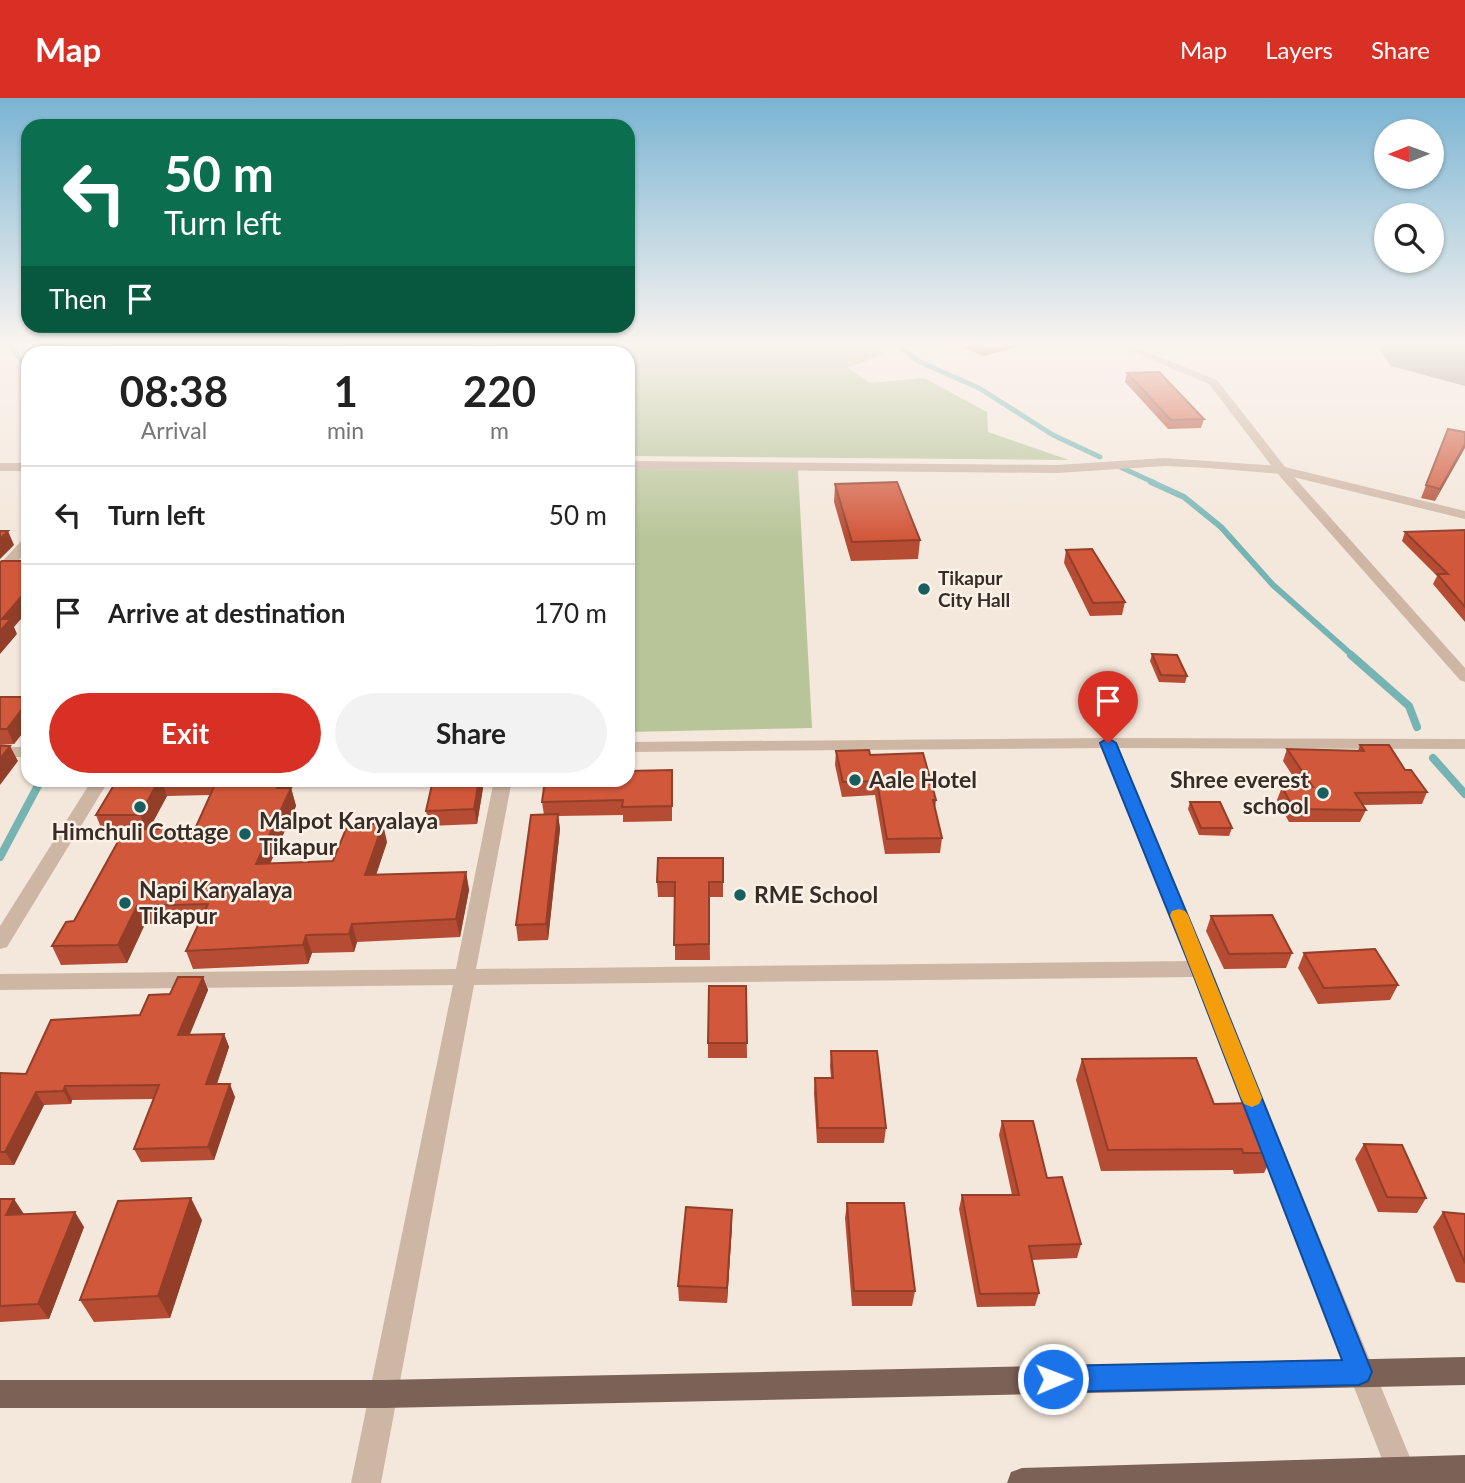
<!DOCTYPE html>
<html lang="en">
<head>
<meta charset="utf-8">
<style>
  body { margin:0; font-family:Lato,sans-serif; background:#f2f2f2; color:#222; height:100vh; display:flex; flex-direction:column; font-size:26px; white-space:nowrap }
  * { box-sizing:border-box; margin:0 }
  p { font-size:23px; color:#767676 }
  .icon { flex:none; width:38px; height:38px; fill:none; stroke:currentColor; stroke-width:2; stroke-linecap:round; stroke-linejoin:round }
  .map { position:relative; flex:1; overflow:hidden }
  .sheet { position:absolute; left:21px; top:248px; width:614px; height:441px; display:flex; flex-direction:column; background:#fff; border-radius:21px; box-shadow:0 2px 5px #0004 }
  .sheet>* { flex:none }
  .top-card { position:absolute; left:21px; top:21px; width:614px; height:214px; border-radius:21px; box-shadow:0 2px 5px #0004; background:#0b6e4f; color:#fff; overflow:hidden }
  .needle { width:46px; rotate:269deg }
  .buttons { position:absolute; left:1374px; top:21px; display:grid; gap:14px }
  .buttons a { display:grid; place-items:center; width:70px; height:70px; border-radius:50%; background:#fff; box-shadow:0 2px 5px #0004; font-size:35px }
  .pin { position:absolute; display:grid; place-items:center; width:60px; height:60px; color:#fff; margin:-72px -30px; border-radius:50% 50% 50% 0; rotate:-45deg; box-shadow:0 0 7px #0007 }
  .pin .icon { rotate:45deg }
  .me { position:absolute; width:77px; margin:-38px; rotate:89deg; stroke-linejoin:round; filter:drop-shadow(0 0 5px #0008) }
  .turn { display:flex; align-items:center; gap:24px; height:147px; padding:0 28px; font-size:32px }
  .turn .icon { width:91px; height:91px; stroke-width:2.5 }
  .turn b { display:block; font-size:49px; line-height:60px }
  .then { display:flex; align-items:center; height:66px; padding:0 28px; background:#0003; gap:14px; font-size:26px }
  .eta { display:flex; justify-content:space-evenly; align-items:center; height:119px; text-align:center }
  .eta b { font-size:42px; font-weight:700; line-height:49px }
  .button { display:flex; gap:14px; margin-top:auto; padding:14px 28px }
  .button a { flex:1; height:80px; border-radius:42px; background:#d93025; color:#fff; font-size:28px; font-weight:700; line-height:80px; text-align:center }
  .button a+a { background:#f2f2f2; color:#222 }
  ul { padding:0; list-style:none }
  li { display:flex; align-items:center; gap:21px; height:98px; padding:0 28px; border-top:2px solid #e0e0e0 }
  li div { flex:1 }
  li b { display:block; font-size:26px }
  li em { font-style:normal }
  header { display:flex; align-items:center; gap:42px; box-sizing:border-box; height:98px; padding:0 35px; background:#d93025; color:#fff }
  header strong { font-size:33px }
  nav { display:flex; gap:38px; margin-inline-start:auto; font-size:24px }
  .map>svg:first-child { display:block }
  .green { fill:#b8c599 }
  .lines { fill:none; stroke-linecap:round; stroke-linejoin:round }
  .stream-far2 { stroke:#76b4b4; stroke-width:5 }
  .stream-far1 { stroke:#76b4b4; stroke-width:6 }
  .stream { stroke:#76b4b4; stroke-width:8 }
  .runway { fill:#968a81; fill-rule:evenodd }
  .minor { fill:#ceb6a5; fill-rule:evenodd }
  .tertiary { fill:#ceb6a5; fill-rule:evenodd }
  .primary { fill:#7c6157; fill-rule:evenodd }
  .wall { fill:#b54c33; fill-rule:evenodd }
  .shaded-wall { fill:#933e29 }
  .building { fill:#d2583b; stroke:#933e29; stroke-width:2 }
  .route { fill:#1a73e8; stroke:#114b97; stroke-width:2 }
  .slow { fill:#f59e0b }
  .poi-dot { fill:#185e5f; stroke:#fbf1e7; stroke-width:2.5 }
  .labels { text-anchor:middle; stroke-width:5; stroke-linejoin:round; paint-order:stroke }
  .far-poi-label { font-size:19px; font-weight:bold; fill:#392c27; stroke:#fbf1e7; text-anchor:start }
  .poi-label { font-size:23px; font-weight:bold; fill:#392c27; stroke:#fbf1e7; text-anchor:start }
</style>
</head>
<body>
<header>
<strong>Map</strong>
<nav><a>Map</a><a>Layers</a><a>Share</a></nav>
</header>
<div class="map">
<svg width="1465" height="1385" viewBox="0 0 1465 1385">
  <rect width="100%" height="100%" fill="#f4e7db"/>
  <path class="green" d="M 611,247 L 868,247 L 884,256 L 847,270 L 870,285 L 924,280 L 987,314 L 988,334 L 1069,362 L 628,358 L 628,256 L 584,255 Z
    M 628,371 L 798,372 L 812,630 L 628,634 Z"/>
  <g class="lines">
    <path class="stream-far2" d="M 10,247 L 28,272
      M 899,247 L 918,263 L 979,290 L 1053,337 L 1100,359
      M 1120,369 L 1155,385"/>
    <path class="stream-far1" d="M 1151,384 L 1184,399 L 1221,429 L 1273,487 L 1353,558"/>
    <path class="stream" d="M 1351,557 L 1409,608 L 1417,629
      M 1433,660 L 1465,696
      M 0,759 L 41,682"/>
    <path class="runway" d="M 1377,247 L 1465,247 L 1465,288 L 1391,268 Z"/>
    <path class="minor" d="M 111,247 L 178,253 L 183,256 L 126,256 Z
      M 419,247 L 534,247 L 529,250 L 348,254 L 343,251 L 348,248 Z
      M 1118,247 L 1130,247 L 1217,282 L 1285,369 L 1465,570 L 1465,584 L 1460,582 L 1277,375 L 1209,286 Z
      M 28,440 L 28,452 L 5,477 L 0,478 L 0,466 L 23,441 Z
      M 1108,640 L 1465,641 L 1465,651 L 1118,650 L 1416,1374 L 1410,1385 L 1391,1384 L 1194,879 L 474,887 L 381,1385 L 351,1385 L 453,887 L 0,892 L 0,876 L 456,871 L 494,682 L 512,682 L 476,871 L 1188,863 L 1102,650 L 628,654 L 628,644 Z
      M 0,649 L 28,649 L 28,659 L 0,659 Z
      M 92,682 L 109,682 L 7,849 L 0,851 L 0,828 Z"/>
    <path class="tertiary" d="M 1165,360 L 1281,368 L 1465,413 L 1465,421 L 1281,376 L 1209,370 L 1165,368 L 1057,375 L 628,371 L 628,363 L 1057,367 Z
      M 0,365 L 28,365 L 28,373 L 0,373 Z"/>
    <path class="primary" d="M 1465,1259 L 1465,1287 L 384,1310 L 0,1310 L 0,1282 L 384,1282 Z
      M 1465,1357 L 1465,1385 L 1007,1385 L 1011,1374 L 1022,1370 Z"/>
  </g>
  <path class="wall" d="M 338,247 L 333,256 L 292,256 L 291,250 Z
    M 958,247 L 1024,247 L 983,258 Z
    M 28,259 L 28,269 L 25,267 L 22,260 Z
    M 1127,275 L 1204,321 L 1201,330 L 1168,331 L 1125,284 Z
    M 1448,331 L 1465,334 L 1435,403 L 1421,400 Z
    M 835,386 L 920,442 L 918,461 L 851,463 L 834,404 Z
    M 1465,432 L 1465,524 L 1433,486 L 1437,478 L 1402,443 L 1405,434 Z
    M 1066,452 L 1125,504 L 1122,517 L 1090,518 L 1064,465 Z
    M 1152,556 L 1187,578 L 1185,585 L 1159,584 L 1150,563 Z
    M 0,599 L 28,599 L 28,628 L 14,646 L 0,647 Z
    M 1360,647 L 1405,672 L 1427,694 L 1422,706 L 1363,707 L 1366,712 L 1360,724 L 1289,724 L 1277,702 L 1282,689 L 1300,689 L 1283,663 L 1287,651 L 1358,653 Z
    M 836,653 L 870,657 L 936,702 L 935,711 L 942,740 L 940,755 L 885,756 L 875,697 L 842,699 L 835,667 Z
    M 672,672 L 672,723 L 623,724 L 623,717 L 558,718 L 560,731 L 548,842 L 518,843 L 516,827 L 544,717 L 542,704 Z
    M 117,682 L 293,682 L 289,690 L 291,690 L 296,708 L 270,765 L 333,763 L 387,744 L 376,777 L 466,774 L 469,792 L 460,839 L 357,844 L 354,854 L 312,855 L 308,866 L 193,871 L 186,853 L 199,825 L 145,826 L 127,865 L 61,867 L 52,848 L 74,823 L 123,735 L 103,735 L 96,717 ZM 211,697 L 195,731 L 149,731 L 167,698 Z
    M 433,682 L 481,682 L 483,690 L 477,726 L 429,728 L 426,713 Z
    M 1190,704 L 1232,730 L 1229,738 L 1199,737 L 1188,711 Z
    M 723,760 L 723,799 L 709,799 L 710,862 L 675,862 L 675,799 L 658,799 L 657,784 Z
    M 1211,818 L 1292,855 L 1286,870 L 1224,871 L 1206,833 Z
    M 1304,855 L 1398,887 L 1390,902 L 1318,906 L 1298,870 Z
    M 203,879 L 208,892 L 189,937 L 224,936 L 229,949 L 217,986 L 235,999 L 214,1062 L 141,1064 L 134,1051 L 154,1001 L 72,1002 L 71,1006 L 44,1007 L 14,1067 L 0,1067 L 0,975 L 26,976 L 140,917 L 170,896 Z
    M 746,888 L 747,960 L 708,960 L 708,945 Z
    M 831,953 L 886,1030 L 884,1045 L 817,1045 L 814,995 L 815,980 L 831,980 L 830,968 Z
    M 1082,961 L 1214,1006 L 1274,1055 L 1264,1075 L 1234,1076 L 1233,1072 L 1101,1073 L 1076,982 Z
    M 1002,1023 L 1047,1080 L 1081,1146 L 1077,1160 L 1032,1162 L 1039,1195 L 1035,1208 L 977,1209 L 959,1111 L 962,1097 L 1012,1097 L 999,1037 Z
    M 1364,1046 L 1426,1100 L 1417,1115 L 1378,1114 L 1355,1061 Z
    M 0,1101 L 24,1116 L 84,1129 L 49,1221 L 0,1224 Z
    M 847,1105 L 915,1193 L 912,1208 L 852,1208 L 845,1120 Z
    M 1443,1114 L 1465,1116 L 1465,1185 L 1456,1184 L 1433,1129 Z
    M 202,1122 L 170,1220 L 94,1224 L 80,1202 Z
    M 732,1127 L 727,1205 L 679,1203 L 678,1188 Z"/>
  <path class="shaded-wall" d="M 333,247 L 338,247 L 333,256 L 332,249 Z
    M 1002,247 L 1024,247 L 983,258 L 984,251 Z
    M 1465,346 L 1465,350 L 1435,403 L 1440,391 Z
    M 8,433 L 14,447 L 0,461 L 0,441 Z
    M 28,491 L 28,513 L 14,529 L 17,536 L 0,556 L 0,533 L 2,521 Z
    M 28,603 L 28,628 L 14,646 L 7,631 Z
    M 10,648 L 18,663 L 0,687 L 0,655 Z
    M 159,682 L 161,682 L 167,698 L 147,735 L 140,717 Z
    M 280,682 L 293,682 L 282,708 L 277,690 Z
    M 479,682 L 481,682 L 483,690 L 477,726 L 474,711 Z
    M 291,690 L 296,708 L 262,784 L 256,766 Z
    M 558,716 L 560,731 L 548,842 L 546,826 Z
    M 383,726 L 387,744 L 370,795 L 365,777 Z
    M 466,774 L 469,792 L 460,839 L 456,821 Z
    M 137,808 L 145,826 L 127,865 L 118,847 Z
    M 352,826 L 357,844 L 354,854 L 349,836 Z
    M 306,837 L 312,855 L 308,866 L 303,847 Z
    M 203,879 L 208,892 L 184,951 L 178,937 Z
    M 224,936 L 229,949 L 212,1000 L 206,986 Z
    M 230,986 L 235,999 L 214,1062 L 208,1049 Z
    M 65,988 L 72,1002 L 71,1006 L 63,993 Z
    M 36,994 L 44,1007 L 14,1067 L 5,1054 Z
    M 191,1100 L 202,1122 L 170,1220 L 158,1198 Z
    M 14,1101 L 24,1116 L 6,1117 Z
    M 732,1112 L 732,1127 L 727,1205 L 727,1190 Z
    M 75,1114 L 84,1129 L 49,1221 L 38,1206 Z"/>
  <path class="building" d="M 70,247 L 107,247 L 116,254 L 139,254 L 137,256 L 44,256 L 73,249 Z
    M 293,247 L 333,247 L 332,249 L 291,250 Z
    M 974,247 L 1002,247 L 984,251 Z
    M 494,248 L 491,256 L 425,256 L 429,250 Z
    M 1159,274 L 1204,321 L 1171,322 L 1127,275 Z
    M 1448,331 L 1465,334 L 1465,346 L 1440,391 L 1426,387 Z
    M 897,384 L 920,442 L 852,444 L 835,386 Z
    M 1465,432 L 1465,509 L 1437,476 L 1448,476 L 1405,434 Z
    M 0,433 L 8,433 L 0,441 Z
    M 1092,451 L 1125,504 L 1093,505 L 1066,452 Z
    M 2,463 L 28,463 L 28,491 L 2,521 L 11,521 L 0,533 L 0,464 Z
    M 1152,556 L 1177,557 L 1187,578 L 1161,577 Z
    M 0,599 L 28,599 L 28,603 L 7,631 L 0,631 Z
    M 1360,647 L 1389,647 L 1405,672 L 1411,672 L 1427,694 L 1355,695 L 1366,712 L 1294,711 L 1282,689 L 1313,689 L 1287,651 L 1364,653 Z
    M 0,648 L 10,648 L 0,661 Z
    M 869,652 L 870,657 L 923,655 L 936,702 L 933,702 L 942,740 L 887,741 L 877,683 L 843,684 L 836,653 Z
    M 672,672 L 672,708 L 622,709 L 623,702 L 542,704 L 545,682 L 628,682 L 628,673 Z
    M 117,682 L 159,682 L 140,717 L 96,717 Z
    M 217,682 L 280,682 L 277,690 L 291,690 L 256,766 L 333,763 L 348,726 L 383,726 L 365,777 L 466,774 L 456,821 L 352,826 L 349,836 L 306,837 L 303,847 L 186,853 L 208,806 L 137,808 L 118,847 L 52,848 L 66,824 L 74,823 L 125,731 L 195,731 Z
    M 433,682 L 479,682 L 474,711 L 426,713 Z
    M 1190,704 L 1220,704 L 1232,730 L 1201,730 Z
    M 558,716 L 546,826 L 516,827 L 531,717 Z
    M 658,760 L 723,760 L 723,784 L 709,784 L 709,846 L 674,847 L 675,784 L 657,784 Z
    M 1272,817 L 1292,855 L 1229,856 L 1211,818 Z
    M 1375,851 L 1398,887 L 1324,890 L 1304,855 Z
    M 178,879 L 203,879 L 178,937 L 224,936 L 206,986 L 230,986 L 208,1049 L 134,1051 L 159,987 L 65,988 L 63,993 L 36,994 L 5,1054 L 0,1054 L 0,975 L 26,976 L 51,922 L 140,917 L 149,897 L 170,896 Z
    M 709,888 L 746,888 L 747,945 L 708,945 Z
    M 831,953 L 877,953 L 886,1030 L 818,1030 L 815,980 L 833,980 Z
    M 1196,960 L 1214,1006 L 1252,1005 L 1274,1055 L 1243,1055 L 1242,1051 L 1108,1052 L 1082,961 Z
    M 1002,1023 L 1033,1023 L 1047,1080 L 1062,1079 L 1081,1146 L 1029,1148 L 1039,1195 L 980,1196 L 962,1097 L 1019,1097 Z
    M 1364,1046 L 1402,1047 L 1426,1100 L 1387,1099 Z
    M 191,1100 L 158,1198 L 80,1202 L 118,1103 Z
    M 0,1101 L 14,1101 L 6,1117 L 75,1114 L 38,1206 L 0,1208 Z
    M 847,1105 L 904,1105 L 915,1193 L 854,1193 Z
    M 686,1109 L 732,1112 L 727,1190 L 678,1188 Z
    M 1443,1114 L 1465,1116 L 1465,1165 Z"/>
  <linearGradient id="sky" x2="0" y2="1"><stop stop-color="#7ab4d3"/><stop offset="0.56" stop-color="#faf4ef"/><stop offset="1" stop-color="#faf4ef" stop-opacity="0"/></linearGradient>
  <rect width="1465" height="440" fill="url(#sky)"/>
  <path class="route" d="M 1108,640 L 1116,645 L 1210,871 L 1372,1274 L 1368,1283 L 1359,1287 L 1053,1294 L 1044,1290 L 1040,1281 L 1044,1272 L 1053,1268 L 1342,1262 L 1191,871 L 1100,645 Z"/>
  <path class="slow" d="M 1179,811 L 1185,813 L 1188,817 L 1262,1000 L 1259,1006 L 1252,1009 L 1244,1006 L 1241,1000 L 1170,817 L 1172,813 Z"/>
  <g class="poi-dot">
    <circle cx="924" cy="491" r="7"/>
    <circle cx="855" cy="682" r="7"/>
    <circle cx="1323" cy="695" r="7"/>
    <circle cx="140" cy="709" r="7"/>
    <circle cx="245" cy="736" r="7"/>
    <circle cx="740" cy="797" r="7"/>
    <circle cx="125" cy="805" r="7"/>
  </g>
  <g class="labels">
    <g class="far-poi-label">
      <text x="938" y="487">Tikapur<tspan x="938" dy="22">City Hall</tspan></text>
    </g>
    <g class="poi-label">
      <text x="869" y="690">Aale Hotel</text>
      <text x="1309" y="690" text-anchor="end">Shree everest<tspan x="1309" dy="26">school</tspan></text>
      <text x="259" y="731">Malpot Karyalaya<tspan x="259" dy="26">Tikapur</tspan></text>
      <text x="140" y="742" text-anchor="middle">Himchuli Cottage</text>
      <text x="139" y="800">Napi Karyalaya<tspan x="139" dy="26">Tikapur</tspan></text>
      <text x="754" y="805">RME School</text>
    </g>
  </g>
</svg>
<div class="buttons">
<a><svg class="needle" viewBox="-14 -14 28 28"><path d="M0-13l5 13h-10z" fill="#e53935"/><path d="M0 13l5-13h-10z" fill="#767676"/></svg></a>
<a><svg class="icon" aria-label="search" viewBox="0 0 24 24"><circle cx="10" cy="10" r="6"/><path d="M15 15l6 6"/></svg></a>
</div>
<div class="pin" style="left:1108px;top:645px;background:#d93025"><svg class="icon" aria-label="arrive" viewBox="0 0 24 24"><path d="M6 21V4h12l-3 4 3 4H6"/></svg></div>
<svg class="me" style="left:1053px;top:1281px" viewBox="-20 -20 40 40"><circle r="17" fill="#1a73e8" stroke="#fff" stroke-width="3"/><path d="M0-11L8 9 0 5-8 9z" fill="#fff"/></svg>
<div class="top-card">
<div class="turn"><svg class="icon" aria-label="left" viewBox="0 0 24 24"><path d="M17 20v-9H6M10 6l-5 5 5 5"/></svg><div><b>50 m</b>Turn left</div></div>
<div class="then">Then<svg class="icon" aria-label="arrive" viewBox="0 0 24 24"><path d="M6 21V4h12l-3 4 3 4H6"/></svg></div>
</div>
<section class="sheet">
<div class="eta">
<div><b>08:38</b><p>Arrival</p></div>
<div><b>1</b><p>min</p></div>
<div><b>220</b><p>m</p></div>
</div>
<ul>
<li><svg class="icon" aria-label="left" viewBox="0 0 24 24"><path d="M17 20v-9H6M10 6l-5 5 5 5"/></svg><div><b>Turn left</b></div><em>50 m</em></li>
<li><svg class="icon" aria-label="arrive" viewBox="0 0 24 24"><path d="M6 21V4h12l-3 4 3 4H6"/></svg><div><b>Arrive at destination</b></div><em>170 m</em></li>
</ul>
<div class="button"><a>Exit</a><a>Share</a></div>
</section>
</div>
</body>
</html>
